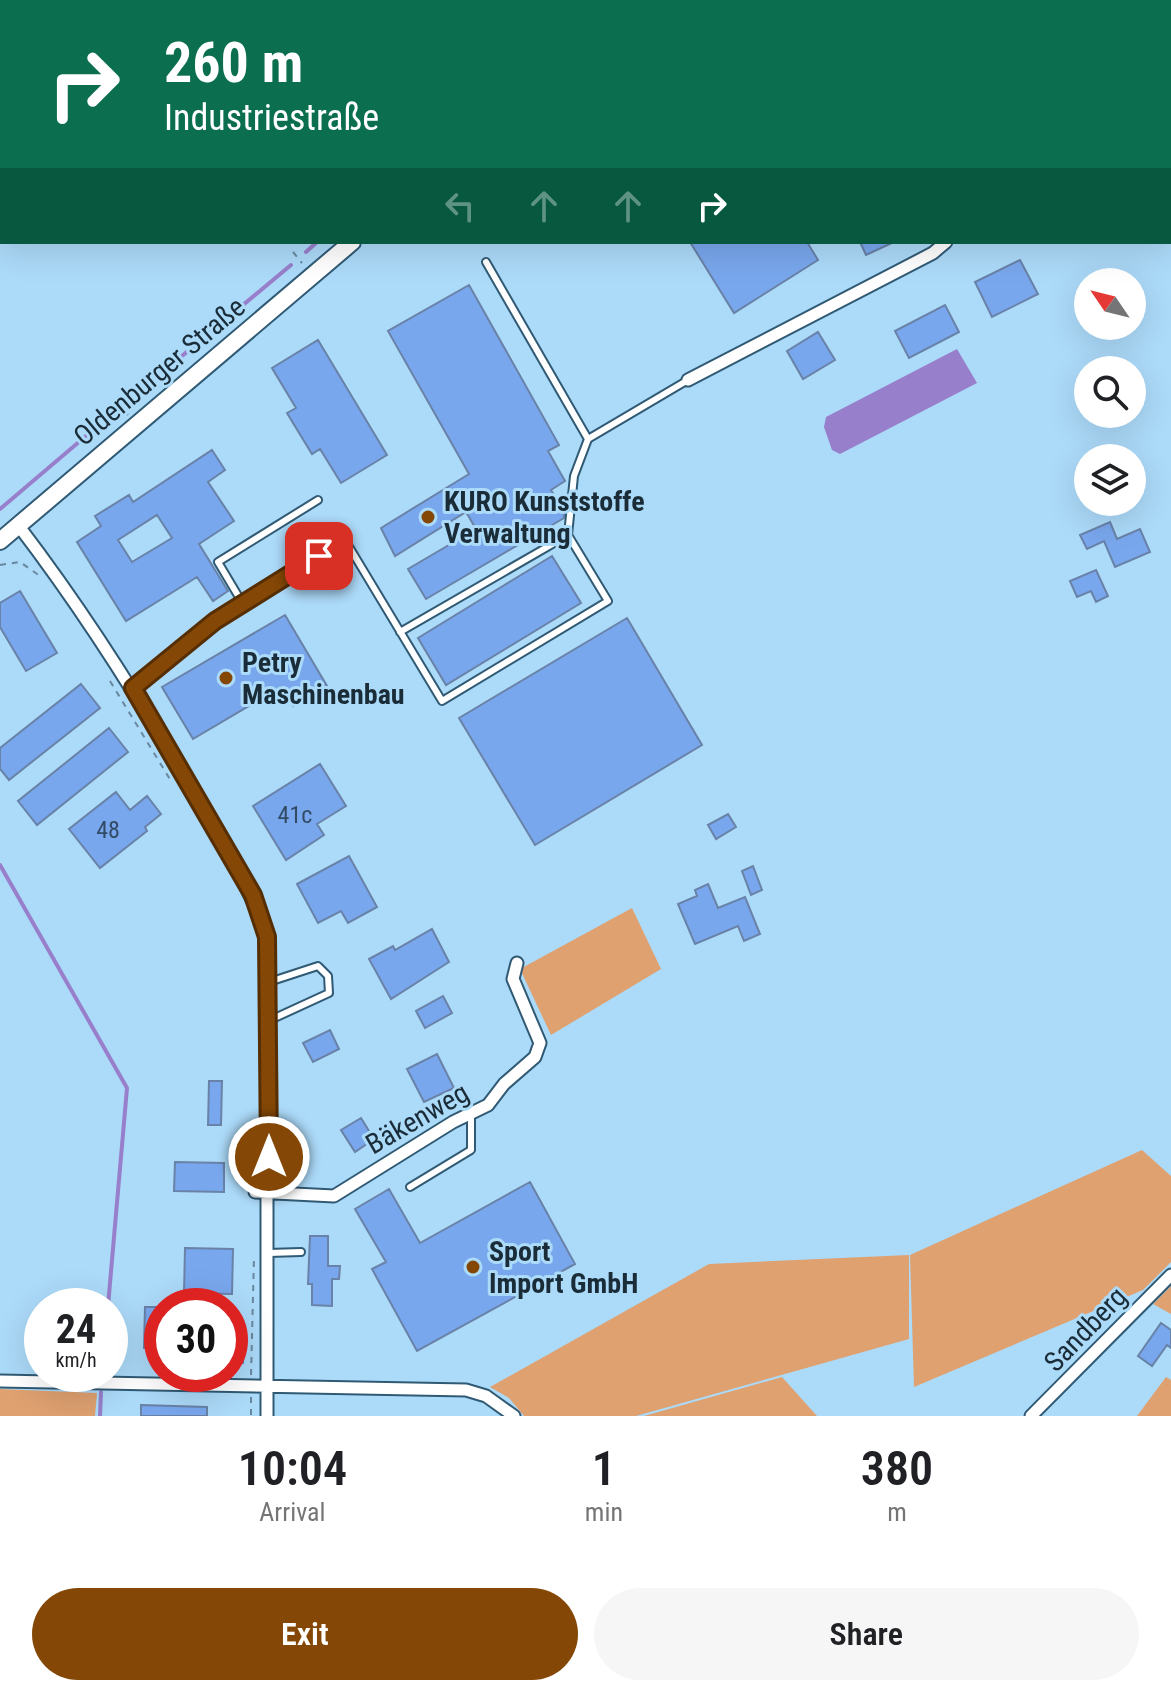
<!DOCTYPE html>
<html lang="en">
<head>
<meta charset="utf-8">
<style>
  body { margin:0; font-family:"Roboto Condensed",sans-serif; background:#f6f6f6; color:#202124; height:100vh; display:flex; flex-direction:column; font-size:30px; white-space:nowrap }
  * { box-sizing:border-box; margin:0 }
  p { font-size:26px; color:#757577 }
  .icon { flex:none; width:44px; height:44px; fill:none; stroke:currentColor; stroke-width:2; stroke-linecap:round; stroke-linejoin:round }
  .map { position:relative; height:1416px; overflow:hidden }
  .side { display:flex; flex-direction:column; background:#fff; flex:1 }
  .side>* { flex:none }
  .top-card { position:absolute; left:0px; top:0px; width:1172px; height:244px; box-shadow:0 8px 32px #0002; background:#0b6e4f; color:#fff; overflow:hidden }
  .needle { width:52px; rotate:305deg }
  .tools { position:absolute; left:1074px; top:268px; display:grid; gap:16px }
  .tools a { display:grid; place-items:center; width:72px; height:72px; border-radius:50%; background:#fff; box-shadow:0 8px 32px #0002; font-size:40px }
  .speed { position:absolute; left:24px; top:1288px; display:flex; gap:16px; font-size:40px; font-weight:700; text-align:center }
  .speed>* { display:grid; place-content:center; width:104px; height:104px; border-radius:50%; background:#fff; box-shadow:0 8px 32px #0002; line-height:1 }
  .speed small { font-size:20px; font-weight:400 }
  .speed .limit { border:12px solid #d22; background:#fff; color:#111 }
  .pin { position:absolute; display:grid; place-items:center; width:68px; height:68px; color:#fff; margin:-34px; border-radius:16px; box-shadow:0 4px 12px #0006 }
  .me { position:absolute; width:88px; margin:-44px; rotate:0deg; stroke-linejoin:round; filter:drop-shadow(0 0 6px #0008) }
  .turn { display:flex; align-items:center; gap:28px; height:168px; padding:0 32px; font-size:36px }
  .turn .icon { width:104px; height:104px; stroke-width:2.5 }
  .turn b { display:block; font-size:56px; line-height:68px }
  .lanes { display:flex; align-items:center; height:76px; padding:0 32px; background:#0003; justify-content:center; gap:40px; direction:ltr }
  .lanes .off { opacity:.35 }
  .eta { display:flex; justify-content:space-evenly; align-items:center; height:136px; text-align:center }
  .eta b { font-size:48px; font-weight:600; line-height:56px }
  .button { display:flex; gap:16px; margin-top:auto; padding:16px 32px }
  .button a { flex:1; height:92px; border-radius:48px; background:#844705; color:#fff; font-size:32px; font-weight:600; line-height:92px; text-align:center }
  .button a+a { background:#f6f6f6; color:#202124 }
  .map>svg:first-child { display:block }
  .green { fill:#dfa170 }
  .water { fill:#987fcb }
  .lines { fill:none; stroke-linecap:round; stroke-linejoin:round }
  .stream { stroke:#987fcb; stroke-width:4 }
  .building { fill:#79a7ed; stroke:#6982a7; stroke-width:2; fill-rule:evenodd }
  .service-casing { stroke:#305a74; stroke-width:10 }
  .minor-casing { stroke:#305a74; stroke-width:15 }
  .secondary-casing { stroke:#305a74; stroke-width:20 }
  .path { stroke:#68889f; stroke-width:2; stroke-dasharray:6 6; stroke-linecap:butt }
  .service { stroke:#fff; stroke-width:6 }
  .minor { stroke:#fff; stroke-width:11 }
  .secondary { stroke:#fff; stroke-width:16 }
  .route-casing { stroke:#562e03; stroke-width:20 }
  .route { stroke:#844705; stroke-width:14 }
  .poi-dot { fill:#844705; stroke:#acdaf9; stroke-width:3 }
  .labels { text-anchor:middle; stroke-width:6; stroke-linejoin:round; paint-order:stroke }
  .number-label { font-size:24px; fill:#324b65 }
  .street-label { font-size:28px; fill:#1a2c38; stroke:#acdaf9 }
  .poi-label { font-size:28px; font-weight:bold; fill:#1a2c38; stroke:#acdaf9; text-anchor:start }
</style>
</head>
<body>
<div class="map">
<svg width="1171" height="1416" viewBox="0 0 1171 1416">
  <rect width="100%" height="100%" fill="#acdaf9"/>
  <path class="green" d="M 632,908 L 661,969 L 551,1035 L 520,969 Z
    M 1142,1150 L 1171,1176 L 1171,1262 L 1143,1290 L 914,1387 L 910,1255 Z
    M 909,1255 L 909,1339 L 636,1416 L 524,1416 L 509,1398 L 490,1387 L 709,1264 Z
    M 1171,1286 L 1171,1314 L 1153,1304 Z
    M 782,1377 L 817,1416 L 644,1416 Z
    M 1166,1377 L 1171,1380 L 1171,1416 L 1137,1416 Z
    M 0,1389 L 97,1393 L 95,1416 L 0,1416 Z"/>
  <path class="water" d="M 957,349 L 977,383 L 840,454 L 832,450 L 824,427 L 826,417 Z"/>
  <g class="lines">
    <path class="stream" d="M 469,0 L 470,2
      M 306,252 L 317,242
      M 128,401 L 291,265
      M 0,509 L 113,413
      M 0,865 L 127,1088 L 108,1306
      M 100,1416 L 101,1392"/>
  </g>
  <path class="building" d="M 690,242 L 807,242 L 818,260 L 734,313 Z
    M 860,242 L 894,242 L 866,255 Z
    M 1020,260 L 1038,294 L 992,317 L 975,282 Z
    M 469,285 L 559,445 L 548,451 L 565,481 L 551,490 L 564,512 L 564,518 L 426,599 L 408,569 L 476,529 L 466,512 L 395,556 L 381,528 L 469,474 L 388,331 Z
    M 945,305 L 959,332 L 909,358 L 895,331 Z
    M 818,332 L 835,360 L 803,379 L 787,351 Z
    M 318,340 L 387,455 L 341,483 L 320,449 L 312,454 L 287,413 L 296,408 L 272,368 Z
    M 212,450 L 225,470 L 208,482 L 234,521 L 199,544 L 228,591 L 213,601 L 197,577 L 126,621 L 77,542 L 101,526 L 95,516 L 129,495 L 133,502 ZM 157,515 L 172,538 L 132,562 L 118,540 Z
    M 1110,522 L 1117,539 L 1140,529 L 1150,552 L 1115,567 L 1104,541 L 1087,549 L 1080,535 Z
    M 552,556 L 581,603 L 446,685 L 418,638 Z
    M 1096,570 L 1108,596 L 1096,602 L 1091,591 L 1077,597 L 1070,581 Z
    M 20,591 L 57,653 L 26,671 L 0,627 L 0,603 Z
    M 285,615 L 327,686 L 293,706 L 281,687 L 193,739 L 162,687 Z
    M 627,618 L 702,745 L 535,845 L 459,718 Z
    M 81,684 L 100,708 L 9,780 L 0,769 L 0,748 Z
    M 109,728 L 128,752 L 37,825 L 18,801 Z
    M 320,764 L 346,806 L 317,824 L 324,835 L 286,860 L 253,806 Z
    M 116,792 L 130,810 L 147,796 L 161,814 L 145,827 L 147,831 L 100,868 L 69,829 Z
    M 728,814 L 736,827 L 716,839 L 708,825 Z
    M 349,856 L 377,907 L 348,923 L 341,911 L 318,923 L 297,884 Z
    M 753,866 L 762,890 L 751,895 L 742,871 Z
    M 708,884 L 718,908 L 745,897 L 760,934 L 744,941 L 738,926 L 695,944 L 678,904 L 697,896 L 695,890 Z
    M 432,929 L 449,962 L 391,999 L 369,959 L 393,946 L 395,950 Z
    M 443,996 L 452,1013 L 425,1028 L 416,1011 Z
    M 330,1030 L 339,1049 L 313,1062 L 303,1043 Z
    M 437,1054 L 454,1088 L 424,1102 L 407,1069 Z
    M 209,1081 L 222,1081 L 221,1125 L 208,1125 Z
    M 361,1118 L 374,1139 L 355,1152 L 341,1130 Z
    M 175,1162 L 224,1163 L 224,1192 L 174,1191 Z
    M 530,1182 L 575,1264 L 417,1351 L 372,1269 L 386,1262 L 355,1209 L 389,1189 L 420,1243 Z
    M 310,1236 L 328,1236 L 328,1266 L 340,1266 L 339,1279 L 332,1279 L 332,1306 L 312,1305 L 312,1284 L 308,1284 Z
    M 185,1248 L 233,1249 L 232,1294 L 184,1293 Z
    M 145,1307 L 162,1307 L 162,1348 L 144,1348 Z
    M 1161,1323 L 1171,1330 L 1171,1348 L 1167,1345 L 1152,1366 L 1138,1356 Z
    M 230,1336 L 244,1336 L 243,1363 L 230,1363 Z
    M 141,1405 L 207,1407 L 207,1416 L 141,1416 Z"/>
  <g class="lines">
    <defs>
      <path id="service" d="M 486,262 L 588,439 L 688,380
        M 568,535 L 574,476 L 588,439
        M 345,540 L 442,701 L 608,601 L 568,535 L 400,632
        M 243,604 L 218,562 L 318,500
        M 268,1021 L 329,993 L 328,976 L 318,966 L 269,982
        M 410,1187 L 471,1150 L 471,1114
        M 268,1253 L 301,1252"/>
      <path id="minor" d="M 889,0 L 890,2
        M 688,380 L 933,253 L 946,242
        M 18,525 C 83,610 139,698 192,791 C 220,839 249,885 267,937 L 267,1416
        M 133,688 L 215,621 L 345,540
        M 255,1192 L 334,1196 L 453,1122 L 488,1105 L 504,1084 L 535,1057 L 540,1043 L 513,979 L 517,963
        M 0,1381 L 466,1390 L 486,1396 L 514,1416
        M 1031,1416 L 1171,1275"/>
      <path id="secondary" d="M 638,2 L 641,0
        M 0,541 L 352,242"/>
    </defs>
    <use href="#service" class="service-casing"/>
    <use href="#minor" class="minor-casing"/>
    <use href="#secondary" class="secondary-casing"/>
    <path class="path" d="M 619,2 L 621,0
      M 293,252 L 302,263
      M 117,403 L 128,415
      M 0,565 L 20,562 L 40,576
      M 110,681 L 171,781
      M 251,1375 L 254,1257
      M 251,1397 L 251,1416"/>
    <use href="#service" class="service"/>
    <use href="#minor" class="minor"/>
    <use href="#secondary" class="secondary"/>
  </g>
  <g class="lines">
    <defs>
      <path id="route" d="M 269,1157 L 267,937 L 253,895 L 133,688 L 215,621 L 319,556"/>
    </defs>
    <use href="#route" class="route-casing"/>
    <use href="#route" class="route"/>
  </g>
  <g class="poi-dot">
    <circle cx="428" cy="517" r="8"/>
    <circle cx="226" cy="678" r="8"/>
    <circle cx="473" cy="1267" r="8"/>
  </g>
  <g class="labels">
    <g class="number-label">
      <text x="295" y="823">41c</text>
      <text x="108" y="838">48</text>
    </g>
    <g class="street-label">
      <text transform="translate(159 371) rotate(-40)" y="10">Oldenburger Straße</text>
      <text transform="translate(417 1118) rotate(-30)" y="10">Bäkenweg</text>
      <text transform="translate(1085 1329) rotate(-46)" y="10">Sandberg</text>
    </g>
    <g class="poi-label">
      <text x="444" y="511">KURO Kunststoffe<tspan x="444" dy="32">Verwaltung</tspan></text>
      <text x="242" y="672">Petry<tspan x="242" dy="32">Maschinenbau</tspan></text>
      <text x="489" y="1261">Sport<tspan x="489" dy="32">Import GmbH</tspan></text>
    </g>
  </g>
</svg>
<div class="tools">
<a><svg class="needle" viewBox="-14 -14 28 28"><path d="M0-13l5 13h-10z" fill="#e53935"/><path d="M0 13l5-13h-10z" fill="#757577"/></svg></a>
<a><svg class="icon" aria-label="search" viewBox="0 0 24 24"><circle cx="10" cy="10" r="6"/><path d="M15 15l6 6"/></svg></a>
<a><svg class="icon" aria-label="layers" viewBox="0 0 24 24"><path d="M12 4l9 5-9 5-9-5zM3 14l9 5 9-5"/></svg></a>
</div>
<div class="speed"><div>24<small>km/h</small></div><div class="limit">30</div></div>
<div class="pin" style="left:319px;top:556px;background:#d93025"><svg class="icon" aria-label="arrive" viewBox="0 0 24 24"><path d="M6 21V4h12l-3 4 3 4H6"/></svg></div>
<svg class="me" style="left:269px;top:1157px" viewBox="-20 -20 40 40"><circle r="17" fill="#844705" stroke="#fff" stroke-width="3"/><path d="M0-11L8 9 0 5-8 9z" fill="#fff"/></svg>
<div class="top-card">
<div class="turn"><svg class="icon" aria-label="right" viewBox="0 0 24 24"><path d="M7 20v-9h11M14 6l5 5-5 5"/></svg><div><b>260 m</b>Industriestraße</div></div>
<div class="lanes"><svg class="icon off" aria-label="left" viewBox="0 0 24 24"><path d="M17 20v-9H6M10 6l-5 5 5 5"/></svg><svg class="icon off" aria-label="ahead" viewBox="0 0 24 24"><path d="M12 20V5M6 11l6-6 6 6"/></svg><svg class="icon off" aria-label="ahead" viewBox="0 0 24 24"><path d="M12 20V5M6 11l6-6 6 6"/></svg><svg class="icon" aria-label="right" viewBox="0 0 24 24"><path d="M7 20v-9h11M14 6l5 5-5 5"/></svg></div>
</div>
</div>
<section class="side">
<div class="eta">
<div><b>10:04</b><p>Arrival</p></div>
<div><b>1</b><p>min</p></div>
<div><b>380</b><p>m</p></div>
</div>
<div class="button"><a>Exit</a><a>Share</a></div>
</section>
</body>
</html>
